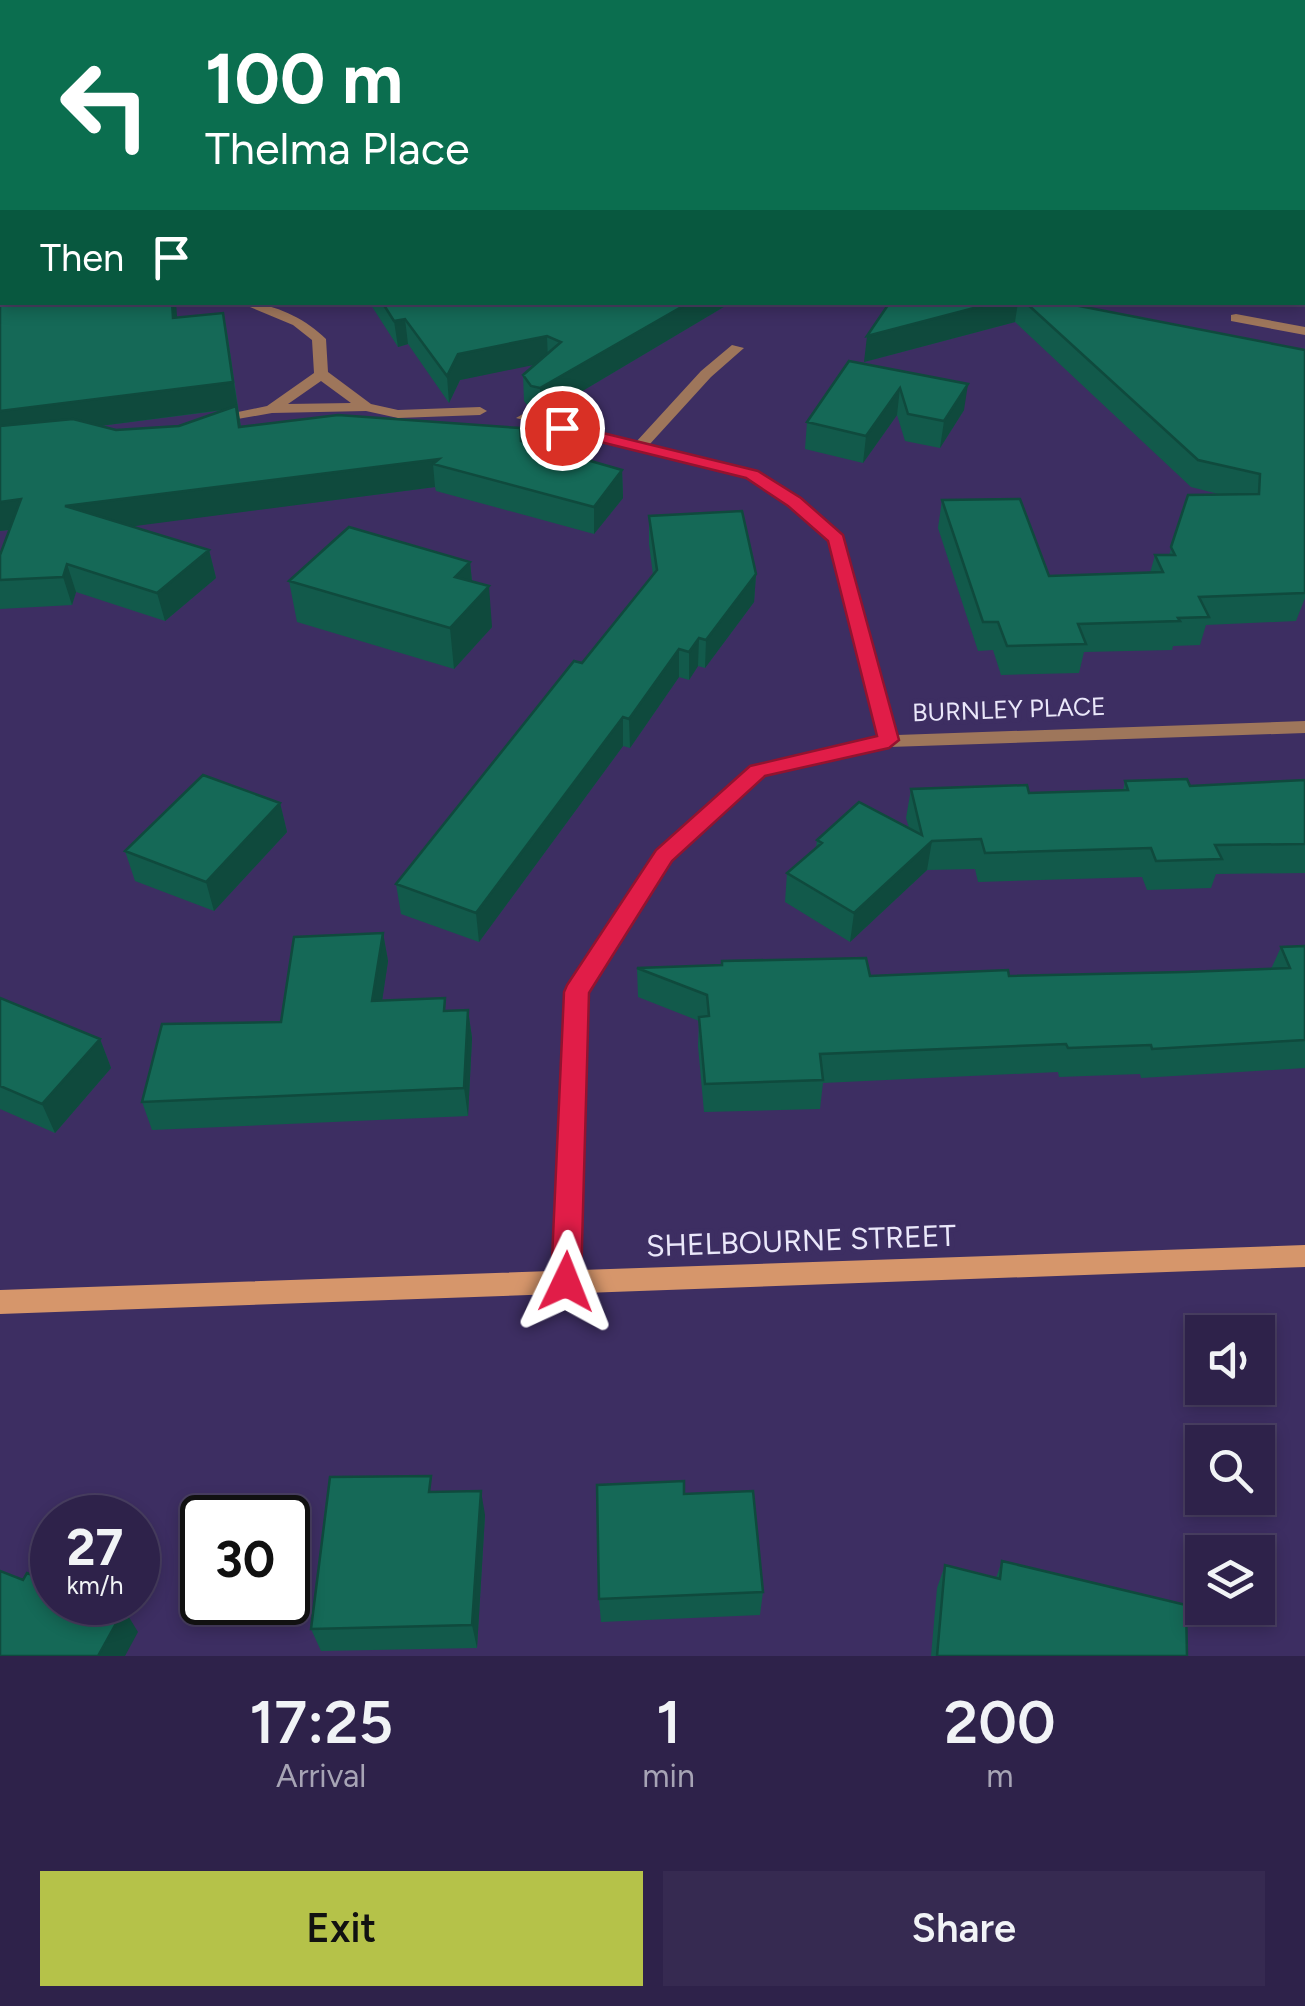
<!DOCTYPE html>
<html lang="en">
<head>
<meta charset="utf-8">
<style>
  body { margin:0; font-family:Figtree,sans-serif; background:#362a51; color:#f1f3f6; height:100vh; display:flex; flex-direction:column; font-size:38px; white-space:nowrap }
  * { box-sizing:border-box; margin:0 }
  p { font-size:32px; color:#a7a4b5 }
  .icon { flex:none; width:55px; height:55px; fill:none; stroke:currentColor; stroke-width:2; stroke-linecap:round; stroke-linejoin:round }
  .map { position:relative; height:1656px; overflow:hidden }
  .details { display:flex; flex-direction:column; background:#2e224a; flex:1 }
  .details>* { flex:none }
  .top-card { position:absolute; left:0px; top:0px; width:1305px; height:305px; box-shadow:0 5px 15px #0003,0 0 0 2px #493f62; background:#0b6e4f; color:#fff; overflow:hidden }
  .controls { position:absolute; left:1185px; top:1315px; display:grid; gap:20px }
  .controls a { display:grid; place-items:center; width:90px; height:90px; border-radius:0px; background:#2e224a; box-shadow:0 5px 15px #0003,0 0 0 2px #493f62; font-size:50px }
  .speed { position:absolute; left:30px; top:1495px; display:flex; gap:20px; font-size:50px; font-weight:700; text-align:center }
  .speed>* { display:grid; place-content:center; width:130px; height:130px; border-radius:50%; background:#2e224a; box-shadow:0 5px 15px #0003,0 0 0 2px #493f62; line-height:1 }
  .speed small { font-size:25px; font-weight:400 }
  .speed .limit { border:5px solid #111; border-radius:15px; background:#fff; color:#111 }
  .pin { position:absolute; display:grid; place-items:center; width:85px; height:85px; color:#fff; margin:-42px; border:5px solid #fff; border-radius:50%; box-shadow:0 2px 10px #0007 }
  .me { position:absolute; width:110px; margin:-55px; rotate:2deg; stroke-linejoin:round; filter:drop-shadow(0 0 8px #0008) }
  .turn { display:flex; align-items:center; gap:35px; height:210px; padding:0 40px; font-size:45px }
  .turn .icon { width:130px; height:130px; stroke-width:2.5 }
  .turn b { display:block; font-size:70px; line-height:85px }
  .then { display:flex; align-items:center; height:95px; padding:0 40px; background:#0003; gap:20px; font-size:38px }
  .eta { display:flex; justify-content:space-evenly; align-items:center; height:170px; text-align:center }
  .eta b { font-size:60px; font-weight:600; line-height:70px }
  .primary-button { display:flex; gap:20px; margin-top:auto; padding:20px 40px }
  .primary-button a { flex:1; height:115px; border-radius:0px; background:#b5c249; color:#111; font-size:40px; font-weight:600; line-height:115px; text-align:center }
  .primary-button a+a { background:#362a51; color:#f1f3f6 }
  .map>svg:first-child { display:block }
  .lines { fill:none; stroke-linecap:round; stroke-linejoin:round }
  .street { fill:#9e765b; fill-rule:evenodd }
  .secondary { fill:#d6966b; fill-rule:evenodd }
  .wall { fill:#125a4b; fill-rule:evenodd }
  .shaded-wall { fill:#0f4a3d }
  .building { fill:#156957; stroke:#0f4a3d; stroke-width:2.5 }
  .route { fill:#e11d48; stroke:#92132f; stroke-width:2.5 }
  .labels { text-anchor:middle; stroke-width:10; stroke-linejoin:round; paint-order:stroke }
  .street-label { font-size:25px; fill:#eae7fa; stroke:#3d2e62 }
  .near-street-label { font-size:30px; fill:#eae7fa; stroke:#3d2e62 }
</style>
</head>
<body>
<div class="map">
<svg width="1305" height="1656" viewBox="0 0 1305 1656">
  <rect width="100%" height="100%" fill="#3d2e62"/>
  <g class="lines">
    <path class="street" d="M 238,302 C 270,302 303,316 326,339 L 328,372 L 371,404 L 398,410 L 480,407 L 487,411 L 480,415 L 398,418 L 366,411 L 272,413 L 209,424 L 209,418 L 267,406 L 314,373 L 312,340 L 293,325 ZM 321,381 L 351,403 L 288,404 Z
      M 1236,314 L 1305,327 L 1305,335 L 1231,321 L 1231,315 Z
      M 732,345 L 744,348 L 711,377 L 649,445 L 757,472 L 800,499 L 842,536 L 897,735 L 1305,721 L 1305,733 L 889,747 L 764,776 L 671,860 L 587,993 L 579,1282 L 575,1290 L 566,1294 L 557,1290 L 553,1282 L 565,992 L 568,986 L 657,850 L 751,766 L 879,737 L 828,541 L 788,505 L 747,478 L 516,418 L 523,414 L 636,442 L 701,371 Z"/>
    <path class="secondary" d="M 1302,119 L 1305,119 L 1305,125 L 1302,125 Z
      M 1305,1245 L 1305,1267 L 0,1314 L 0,1290 Z"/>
  </g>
  <path class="wall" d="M 0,0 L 189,0 L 185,2 L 2,2 L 2,157 L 0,155 Z
    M 1305,0 L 1305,53 L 1302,51 L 1302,2 Z
    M 1302,175 L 1305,176 L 1305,277 L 1302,276 Z
    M 0,202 L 177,318 L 223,313 L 228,338 L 241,427 L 521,441 L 622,470 L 623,498 L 594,534 L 436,491 L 435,487 L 131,526 L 209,550 L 216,578 L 165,621 L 76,592 L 72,605 L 0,609 L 0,555 L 9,530 L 0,531 ZM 225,410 L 179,426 L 116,430 L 100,426 Z
    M 369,302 L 732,302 L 542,415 L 533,413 L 524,401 L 523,375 L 535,364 L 460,380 L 449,403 L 408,344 L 398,347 Z
    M 890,302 L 1097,302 L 1080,307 L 1305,350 L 1305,598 L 1296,621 L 1206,625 L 1200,645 L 1173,646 L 1172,650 L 1084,652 L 1079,673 L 1001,675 L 993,650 L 978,651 L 938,528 L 942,500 L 1049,576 L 1150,573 L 1155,555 L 1169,555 L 1188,495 L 1222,495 L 1191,487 L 1015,322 L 864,362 Z
    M 849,361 L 964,410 L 940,448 L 905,441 L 897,415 L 863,463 L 805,449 L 807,422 Z
    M 649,516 L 756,574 L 754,602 L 705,668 L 698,666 L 689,680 L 679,677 L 630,748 L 623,746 L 479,942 L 401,914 L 396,884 L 582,663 L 653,575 L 649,544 Z
    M 470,562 L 472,582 L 492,627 L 454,669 L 297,622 L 289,581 Z
    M 1305,780 L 1305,873 L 1216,874 L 1211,888 L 1147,890 L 1142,877 L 978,882 L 975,869 L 927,870 L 850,942 L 785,902 L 787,873 L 816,848 L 817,840 L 909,828 L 906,818 L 911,789 L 1029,793 L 1123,790 L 1125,781 L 1190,786 Z
    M 280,803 L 287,832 L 214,911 L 135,881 L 125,851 Z
    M 383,933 L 388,961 L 382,1000 L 447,1011 L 468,1010 L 472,1038 L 468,1116 L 152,1130 L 142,1102 L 281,1022 Z
    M 1305,946 L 1305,1068 L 1141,1078 L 1140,1074 L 1059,1077 L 1058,1072 L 823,1083 L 820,1109 L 704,1112 L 698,1046 L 699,1021 L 638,997 L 637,968 L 870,976 L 1009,976 L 1271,969 L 1281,947 Z
    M 0,998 L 100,1039 L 111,1068 L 55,1133 L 0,1109 Z
    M 434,1491 L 485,1515 L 477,1648 L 321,1651 L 311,1629 Z
    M 684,1494 L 763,1592 L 760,1615 L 601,1622 L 599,1599 Z
    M 1002,1561 L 1187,1656 L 931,1656 L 937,1588 L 945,1565 L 996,1578 Z"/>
  <path class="shaded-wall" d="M 153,0 L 189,0 L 185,2 L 149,2 Z
    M 561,0 L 584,0 L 581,2 L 558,2 Z
    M 172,302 L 176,302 L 179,344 L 173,318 Z
    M 690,302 L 732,302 L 542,415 L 540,388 Z
    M 997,302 L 1018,302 L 1015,322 L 864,362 L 867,336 Z
    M 1050,302 L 1097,302 L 1048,315 Z
    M 223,313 L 245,454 L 237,408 L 0,439 L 0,411 Z
    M 405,319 L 408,344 L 398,347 L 394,321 Z
    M 547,336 L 548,362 L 460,380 L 449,403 L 447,376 L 458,354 Z
    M 968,384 L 964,410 L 940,448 L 944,421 Z
    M 900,388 L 897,415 L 863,463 L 866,436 Z
    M 439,459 L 433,464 L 435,487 L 74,534 L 65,506 Z
    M 622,470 L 623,498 L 594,534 L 594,507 Z
    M 21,499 L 30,527 L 0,531 L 0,502 Z
    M 209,550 L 216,578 L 165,621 L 157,593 Z
    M 470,562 L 474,602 L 455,577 Z
    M 67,564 L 76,592 L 72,605 L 63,577 Z
    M 756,574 L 754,602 L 705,668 L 706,640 Z
    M 489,586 L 492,627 L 454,669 L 450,628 Z
    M 699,638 L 698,666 L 689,680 L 689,652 Z
    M 679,649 L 679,677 L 630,748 L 629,719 Z
    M 623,717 L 623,746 L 479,942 L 476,913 Z
    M 280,803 L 287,832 L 214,911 L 206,882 Z
    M 932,841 L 927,870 L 850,942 L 854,913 Z
    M 383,933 L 388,961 L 378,1029 L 372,1001 Z
    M 468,1010 L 472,1038 L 468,1116 L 464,1088 Z
    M 100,1039 L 111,1068 L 55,1133 L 42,1104 Z
    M 481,1491 L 485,1515 L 477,1648 L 472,1625 Z
    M 124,1609 L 138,1632 L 125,1656 L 98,1656 Z"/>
  <path class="building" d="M 0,0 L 153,0 L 149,2 L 2,2 L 2,57 L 0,57 Z
    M 207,0 L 561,0 L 558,2 L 199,2 Z
    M 713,0 L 1305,0 L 1305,28 L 1302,27 L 1302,2 L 713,2 Z
    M 2,62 L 2,142 L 0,139 L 0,63 Z
    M 1302,175 L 1305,176 L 1305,252 L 1302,251 Z
    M 0,202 L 2,202 L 2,302 L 172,302 L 173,318 L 223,313 L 233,382 L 0,411 Z
    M 382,302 L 690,302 L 540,388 L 531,386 L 523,375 L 561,342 L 547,336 L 458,354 L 447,376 L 405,319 L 394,321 Z
    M 890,302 L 997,302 L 867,336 Z
    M 1025,302 L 1059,302 L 1305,350 L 1305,593 L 1199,597 L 1209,617 L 1178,618 L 1180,621 L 1078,624 L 1086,644 L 1007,646 L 998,622 L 983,622 L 942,500 L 1020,499 L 1049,576 L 1163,572 L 1155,555 L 1175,555 L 1171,547 L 1188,495 L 1259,494 L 1260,474 L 1198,460 Z
    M 849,361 L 968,384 L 944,421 L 908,414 L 900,388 L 866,436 L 807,422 Z
    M 236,406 L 239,427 L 338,415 L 520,428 L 521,441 L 622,470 L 594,507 L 433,464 L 439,459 L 65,506 L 209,550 L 157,593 L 67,564 L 63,577 L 0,580 L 0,555 L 21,499 L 0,502 L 0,426 L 73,419 L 116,430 L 179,426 Z
    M 742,511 L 756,574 L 706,640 L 699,638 L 689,652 L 679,649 L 629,719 L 623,717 L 476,913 L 396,884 L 574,661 L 582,663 L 657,570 L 649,516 Z
    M 349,527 L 470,562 L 455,577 L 489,586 L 450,628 L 289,581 Z
    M 203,775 L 280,803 L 206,882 L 125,851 Z
    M 1187,779 L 1190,786 L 1305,780 L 1305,844 L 1215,845 L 1222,859 L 1156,861 L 1151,848 L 985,853 L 981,839 L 932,841 L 854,913 L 787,873 L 822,843 L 817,840 L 859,802 L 922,835 L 911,789 L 1027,785 L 1029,793 L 1128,790 L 1125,781 Z
    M 383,933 L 372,1001 L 445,998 L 444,1011 L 468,1010 L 464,1088 L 142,1102 L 162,1024 L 281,1022 L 294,937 Z
    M 1305,946 L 1305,1040 L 1152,1049 L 1151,1045 L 1068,1048 L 1066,1044 L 820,1054 L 823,1080 L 705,1084 L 699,1017 L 709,1016 L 707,995 L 637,968 L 722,965 L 722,961 L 866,958 L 870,976 L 1008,970 L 1009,976 L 1185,972 L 1290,968 L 1281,947 Z
    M 0,998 L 100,1039 L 42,1104 L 0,1086 Z
    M 431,1476 L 429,1492 L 481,1491 L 472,1625 L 311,1629 L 330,1477 Z
    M 684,1481 L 684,1494 L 753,1491 L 763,1592 L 599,1599 L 597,1485 Z
    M 1002,1561 L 1186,1605 L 1187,1656 L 937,1656 L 945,1565 L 1000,1579 Z
    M 0,1571 L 23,1580 L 27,1573 L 52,1582 L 52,1602 L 106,1602 L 124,1609 L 98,1656 L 0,1656 Z"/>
  <path class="route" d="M 562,423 L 758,471 L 801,498 L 843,535 L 899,740 L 889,748 L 765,776 L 672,861 L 589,993 L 581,1282 L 576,1291 L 566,1295 L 556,1291 L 551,1282 L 564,992 L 567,985 L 656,850 L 750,766 L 877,736 L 828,541 L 788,506 L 746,478 L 556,431 L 556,424 Z"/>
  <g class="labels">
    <g class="street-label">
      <text transform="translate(1009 709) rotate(-2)" y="9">BURNLEY PLACE</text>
    </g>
    <g class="near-street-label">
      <text transform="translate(801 1241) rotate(-2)" y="10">SHELBOURNE STREET</text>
    </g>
  </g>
</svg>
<div class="controls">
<a><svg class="icon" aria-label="sound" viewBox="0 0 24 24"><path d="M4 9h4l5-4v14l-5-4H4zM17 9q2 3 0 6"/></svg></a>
<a><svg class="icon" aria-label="search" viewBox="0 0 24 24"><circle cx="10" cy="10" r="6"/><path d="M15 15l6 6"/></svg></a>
<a><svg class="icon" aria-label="layers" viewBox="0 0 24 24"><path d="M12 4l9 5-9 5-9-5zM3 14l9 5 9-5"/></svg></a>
</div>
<div class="speed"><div>27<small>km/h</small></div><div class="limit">30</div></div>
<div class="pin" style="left:562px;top:428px;background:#d93025"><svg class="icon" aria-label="arrive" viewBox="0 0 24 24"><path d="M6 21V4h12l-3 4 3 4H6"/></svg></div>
<svg class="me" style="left:566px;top:1282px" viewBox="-20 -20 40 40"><path d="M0-17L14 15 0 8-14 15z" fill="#e11d48" stroke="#fff" stroke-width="4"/></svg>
<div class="top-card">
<div class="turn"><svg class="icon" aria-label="left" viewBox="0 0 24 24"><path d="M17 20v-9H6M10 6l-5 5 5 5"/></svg><div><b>100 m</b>Thelma Place</div></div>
<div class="then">Then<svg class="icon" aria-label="arrive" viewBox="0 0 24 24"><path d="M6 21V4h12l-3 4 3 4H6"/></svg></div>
</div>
</div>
<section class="details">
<div class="eta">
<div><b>17:25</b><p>Arrival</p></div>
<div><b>1</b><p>min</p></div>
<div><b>200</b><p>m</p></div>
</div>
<div class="primary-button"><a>Exit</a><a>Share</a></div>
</section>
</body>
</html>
